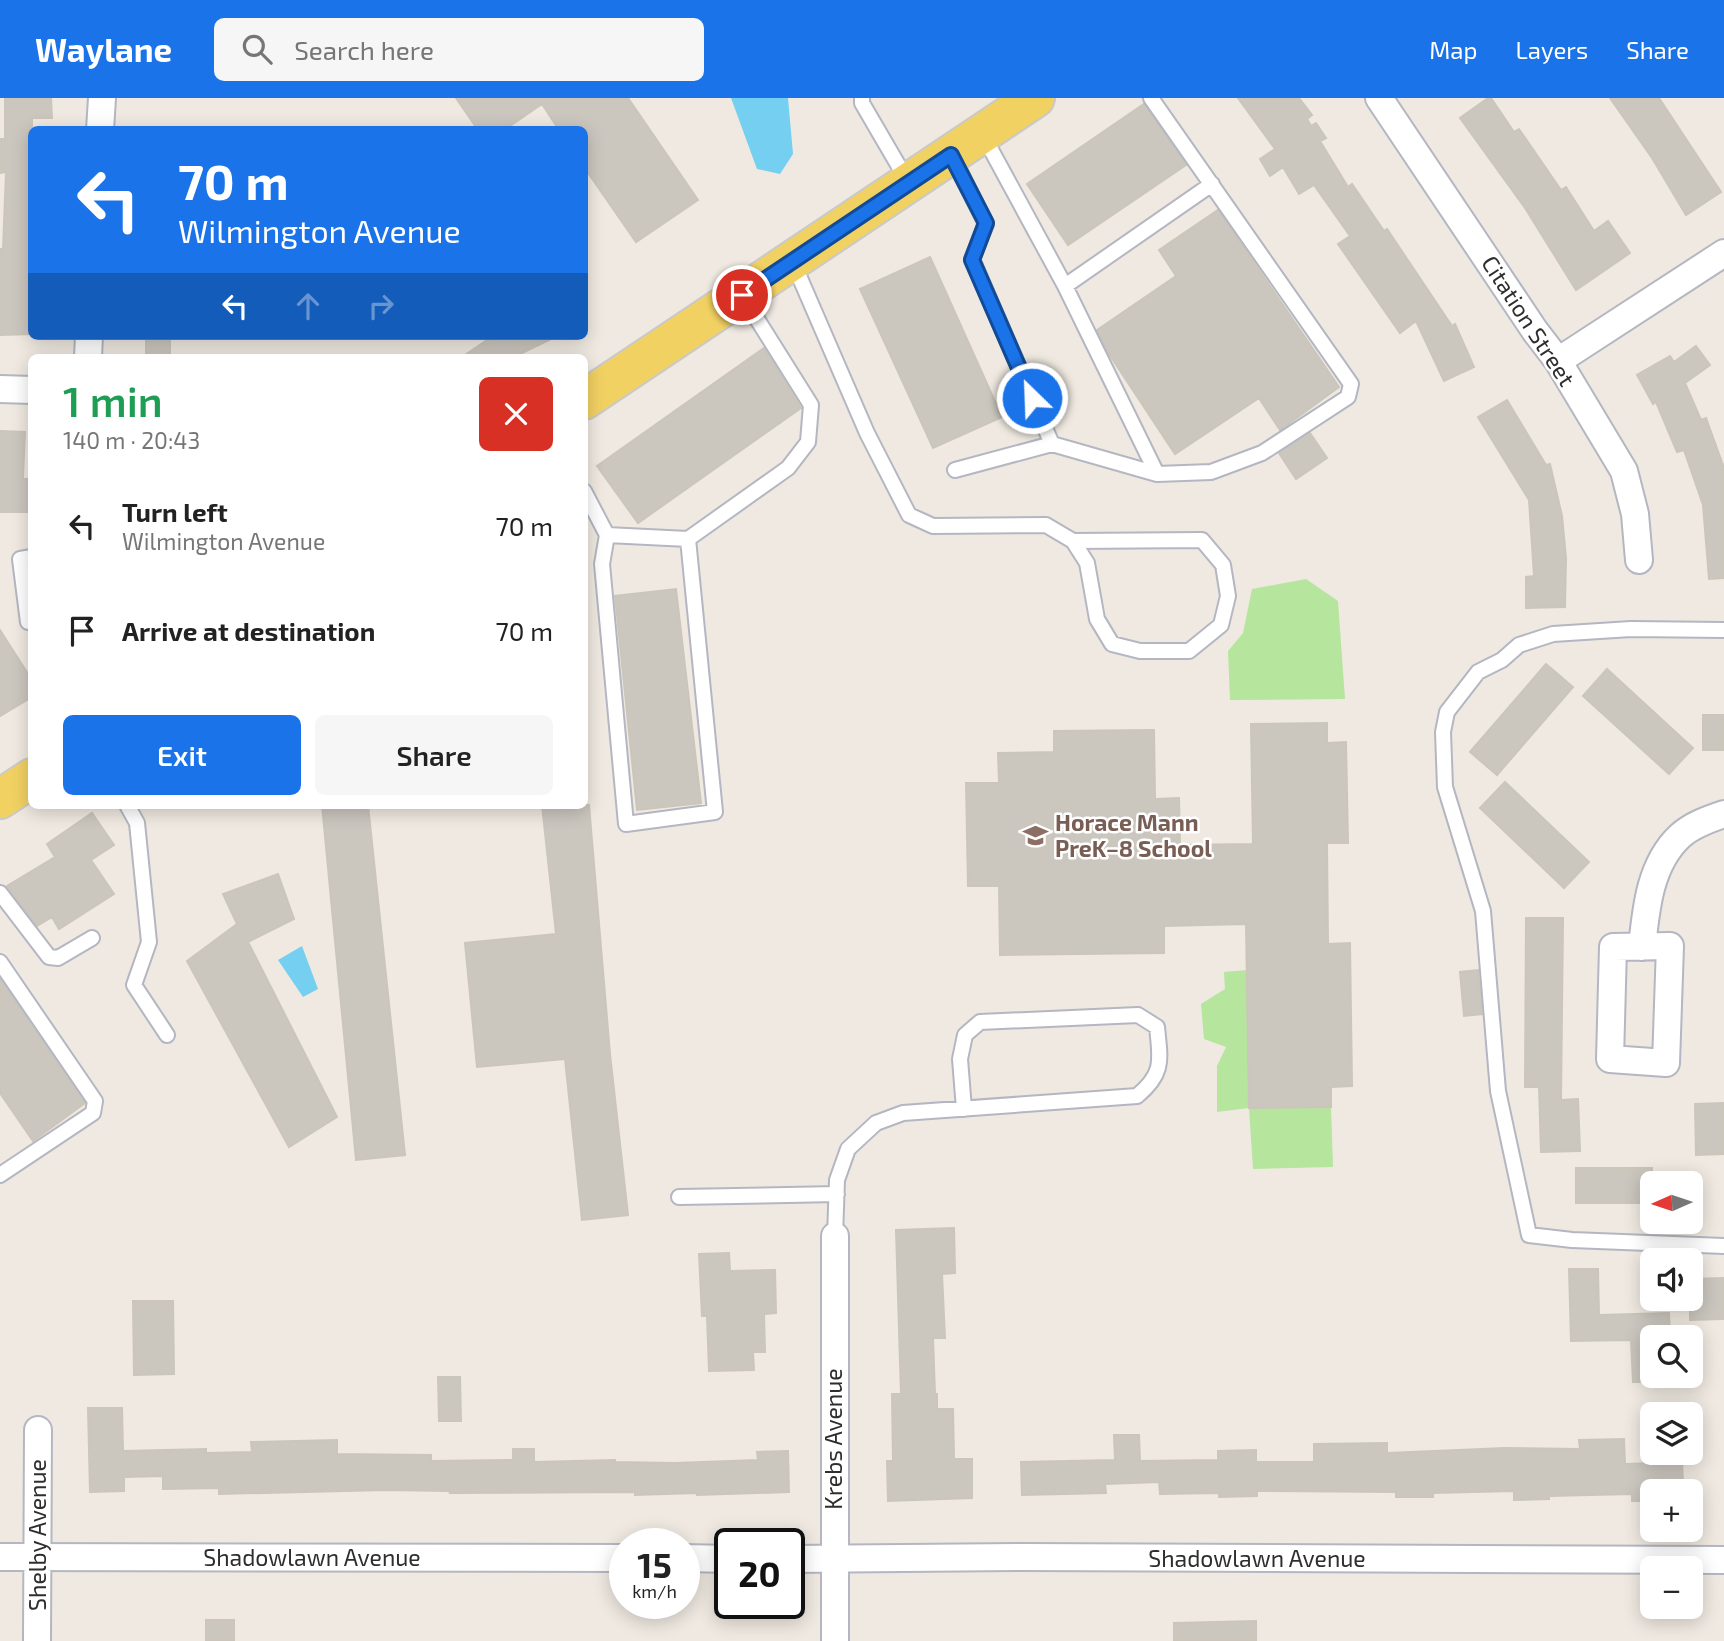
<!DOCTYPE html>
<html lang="en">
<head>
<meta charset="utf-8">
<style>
  body { margin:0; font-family:"Exo 2",sans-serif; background:#f6f6f6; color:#222; height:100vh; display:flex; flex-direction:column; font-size:26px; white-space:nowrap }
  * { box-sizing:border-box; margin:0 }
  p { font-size:23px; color:#767676 }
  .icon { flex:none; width:38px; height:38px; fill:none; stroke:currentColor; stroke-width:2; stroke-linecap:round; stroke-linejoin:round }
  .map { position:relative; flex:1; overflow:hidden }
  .drawer { position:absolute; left:28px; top:256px; width:560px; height:455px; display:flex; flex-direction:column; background:#fff; border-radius:10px; box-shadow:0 4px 18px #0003 }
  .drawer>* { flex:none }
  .banner { position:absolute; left:28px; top:28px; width:560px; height:214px; border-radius:10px; box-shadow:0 4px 18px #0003; background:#1a73e8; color:#fff; overflow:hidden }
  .needle { width:46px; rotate:267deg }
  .controls { position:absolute; left:1640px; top:1073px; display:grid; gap:14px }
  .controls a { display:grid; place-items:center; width:63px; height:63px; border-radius:10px; background:#fff; box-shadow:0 4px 18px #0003; font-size:35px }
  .speed { position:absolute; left:609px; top:1430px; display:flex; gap:14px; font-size:35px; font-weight:700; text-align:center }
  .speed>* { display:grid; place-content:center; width:91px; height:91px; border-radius:50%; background:#fff; box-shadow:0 4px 18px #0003; line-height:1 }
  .speed small { font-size:18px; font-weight:400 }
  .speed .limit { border:4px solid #111; border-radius:10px; background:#fff; color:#111 }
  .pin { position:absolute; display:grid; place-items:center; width:60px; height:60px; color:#fff; margin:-30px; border:4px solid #fff; border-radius:50%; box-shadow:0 2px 7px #0007 }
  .me { position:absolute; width:77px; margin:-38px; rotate:336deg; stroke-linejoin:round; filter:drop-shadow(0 0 5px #0008) }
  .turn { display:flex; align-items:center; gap:24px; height:147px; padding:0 35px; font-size:32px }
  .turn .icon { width:91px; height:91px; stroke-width:2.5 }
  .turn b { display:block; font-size:49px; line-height:60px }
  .lanes { display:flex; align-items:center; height:66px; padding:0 35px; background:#0003; justify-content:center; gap:35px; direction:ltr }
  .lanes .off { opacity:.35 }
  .round { display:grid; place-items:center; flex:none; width:74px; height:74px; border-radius:10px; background:#f6f6f6 }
  .head { display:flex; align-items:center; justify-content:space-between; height:119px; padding:0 35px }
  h1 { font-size:42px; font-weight:600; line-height:52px; color:#1e9e55 }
  .action { display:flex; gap:14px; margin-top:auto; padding:14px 35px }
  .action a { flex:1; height:80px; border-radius:10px; background:#1a73e8; color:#fff; font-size:28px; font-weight:600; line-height:80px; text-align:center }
  .action a+a { background:#f6f6f6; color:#222 }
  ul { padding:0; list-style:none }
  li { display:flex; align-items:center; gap:21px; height:105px; padding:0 35px }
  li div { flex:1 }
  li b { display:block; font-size:26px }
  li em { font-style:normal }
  header { display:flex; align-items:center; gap:42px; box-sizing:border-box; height:98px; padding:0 35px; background:#1a73e8; color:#fff }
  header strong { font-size:33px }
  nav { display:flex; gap:38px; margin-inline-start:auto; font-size:24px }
  .search { width:490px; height:63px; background:#f6f6f6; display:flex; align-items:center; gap:18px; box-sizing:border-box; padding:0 24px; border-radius:10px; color:#767676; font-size:26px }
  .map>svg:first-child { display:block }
  .green { fill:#b6e59e }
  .water { fill:#75cff0 }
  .building { fill:#cbc7bf; stroke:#cbc5ba; stroke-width:2 }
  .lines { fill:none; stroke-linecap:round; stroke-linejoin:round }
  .service-casing { stroke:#b4b7c1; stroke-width:18 }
  .minor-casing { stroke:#b4b7c1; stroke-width:30 }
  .primary-casing { stroke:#c9c9c9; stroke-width:42 }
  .service { stroke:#fff; stroke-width:14 }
  .minor { stroke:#fff; stroke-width:26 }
  .primary { stroke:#f2d163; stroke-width:38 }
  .route-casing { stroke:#114b97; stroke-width:18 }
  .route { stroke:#1a73e8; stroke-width:12 }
  .labels { text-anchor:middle; stroke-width:5; stroke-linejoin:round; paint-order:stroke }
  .street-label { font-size:23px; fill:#2e2e2e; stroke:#fff }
  .education-label { font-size:23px; font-weight:bold; fill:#785e54; stroke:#fff; text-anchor:start }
</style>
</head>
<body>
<header>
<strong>Waylane</strong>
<div class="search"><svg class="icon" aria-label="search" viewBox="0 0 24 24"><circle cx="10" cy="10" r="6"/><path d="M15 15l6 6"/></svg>Search here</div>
<nav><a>Map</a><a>Layers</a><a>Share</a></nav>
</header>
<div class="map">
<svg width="1724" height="1543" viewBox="0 0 1724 1543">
  <rect width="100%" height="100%" fill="#efe9e1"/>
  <path class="green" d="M 1306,481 L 1338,503 L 1345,601 L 1230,602 L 1228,553 L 1243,535 L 1252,491 Z
    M 1247,872 L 1331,1009 L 1333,1069 L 1253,1071 L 1249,1010 L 1217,1014 L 1217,968 L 1226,949 L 1204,941 L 1201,906 L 1225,891 L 1224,874 Z"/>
  <path class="water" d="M 731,0 L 788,0 L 793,56 L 780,76 L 757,71 Z
    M 302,848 L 318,891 L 303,899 L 278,862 Z"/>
  <path class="building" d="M 5,0 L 51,0 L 52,20 L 32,20 L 32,236 L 0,237 L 0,151 L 3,151 L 6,74 L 0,75 L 0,41 L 5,41 Z
    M 456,0 L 628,0 L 698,102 L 636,144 L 584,69 L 584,32 L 559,32 L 542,6 L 504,32 L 478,32 Z
    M 1238,0 L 1299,0 L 1312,17 L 1307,21 L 1311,28 L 1316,25 L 1326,40 L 1320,43 L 1348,89 L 1352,86 L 1384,133 L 1387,131 L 1452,228 L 1455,226 L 1474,269 L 1444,283 L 1416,223 L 1400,235 L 1338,146 L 1350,138 L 1314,87 L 1299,96 L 1283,69 L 1270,78 L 1260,61 L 1275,51 Z
    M 1488,0 L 1491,0 L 1514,34 L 1519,31 L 1561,92 L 1566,89 L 1594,133 L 1608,123 L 1630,155 L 1576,192 L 1525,110 L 1460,20 Z
    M 1610,0 L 1659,0 L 1721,94 L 1686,117 L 1652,60 Z
    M 1144,6 L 1186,67 L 1068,147 L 1027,86 Z
    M 1218,112 L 1339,289 L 1280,332 L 1259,300 L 1175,356 L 1109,256 L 1097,232 L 1176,178 L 1159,152 Z
    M 930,159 L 1002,319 L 933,350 L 860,191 Z
    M 146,238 L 170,238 L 170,259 L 146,259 Z
    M 493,238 L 557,238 L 514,259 L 462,259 Z
    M 1696,248 L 1710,267 L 1685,285 L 1701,322 L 1706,320 L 1724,370 L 1724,480 L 1709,481 L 1703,407 L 1684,352 L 1677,354 L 1656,304 L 1653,306 L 1637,277 L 1670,258 L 1674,264 Z
    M 764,250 L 801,310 L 638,425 L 597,368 Z
    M 1507,302 L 1546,367 L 1550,366 L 1562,418 L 1566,460 L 1565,509 L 1526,510 L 1526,479 L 1534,478 L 1529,402 L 1478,319 Z
    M 0,333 L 25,334 L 23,381 L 29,381 L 29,414 L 0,414 Z
    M 1310,335 L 1327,360 L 1296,381 L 1279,355 Z
    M 676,491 L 701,705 L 637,712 L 615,498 Z
    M 0,532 L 32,582 L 32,599 L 0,618 Z
    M 1546,566 L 1573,589 L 1497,677 L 1470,654 Z
    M 1607,571 L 1693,650 L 1669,676 L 1583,598 Z
    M 1703,617 L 1724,617 L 1724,652 L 1703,652 Z
    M 1327,625 L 1327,645 L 1346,644 L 1348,745 L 1327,745 L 1328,846 L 1350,845 L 1352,988 L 1331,989 L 1331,1009 L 1249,1010 L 1246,826 L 1164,828 L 1164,855 L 1000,857 L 999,788 L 968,788 L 966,685 L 999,685 L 998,655 L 1054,654 L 1054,633 L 1154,632 L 1155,701 L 1179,700 L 1180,747 L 1253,746 L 1251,626 Z
    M 1505,684 L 1589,764 L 1564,790 L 1480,710 Z
    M 322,707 L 368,707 L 405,1057 L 356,1062 Z
    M 542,707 L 589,707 L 610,956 L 628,1117 L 582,1122 L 565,961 L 477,969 L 465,845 L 556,836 Z
    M 92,715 L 114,747 L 91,762 L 114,796 L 59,831 L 52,819 L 37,828 L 7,788 L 55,759 L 47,746 Z
    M 278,776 L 294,821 L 248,844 L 337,1019 L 289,1049 L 187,863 L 237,826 L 223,796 Z
    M 1526,820 L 1563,820 L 1561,1002 L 1578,1001 L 1580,1053 L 1541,1054 L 1539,989 L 1525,989 Z
    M 1478,872 L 1482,916 L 1464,918 L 1460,874 Z
    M 0,881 L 85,1005 L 33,1043 L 0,995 Z
    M 1724,1005 L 1724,1056 L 1696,1057 L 1695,1006 Z
    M 1576,1070 L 1652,1070 L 1652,1105 L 1576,1105 Z
    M 954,1130 L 955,1175 L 942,1176 L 945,1240 L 933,1240 L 935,1296 L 937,1296 L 937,1311 L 953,1311 L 954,1361 L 972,1361 L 972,1400 L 888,1403 L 887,1363 L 893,1363 L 892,1296 L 901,1296 L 896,1132 Z
    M 729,1155 L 730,1173 L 775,1172 L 776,1215 L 764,1216 L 765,1254 L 753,1254 L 754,1272 L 709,1273 L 707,1218 L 702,1218 L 699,1156 Z
    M 1569,1171 L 1598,1171 L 1599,1217 L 1669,1215 L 1670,1239 L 1652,1239 L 1652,1284 L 1633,1284 L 1631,1242 L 1571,1243 Z
    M 1724,1180 L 1724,1221 L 1690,1222 L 1690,1181 Z
    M 133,1203 L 173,1203 L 174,1276 L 134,1277 Z
    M 438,1279 L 460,1279 L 461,1323 L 439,1323 Z
    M 88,1310 L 122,1310 L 123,1353 L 206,1351 L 206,1355 L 252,1354 L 251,1344 L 337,1342 L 337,1356 L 431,1357 L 431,1363 L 513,1362 L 513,1351 L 534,1351 L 534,1364 L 615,1362 L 615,1364 L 675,1365 L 758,1362 L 757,1354 L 788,1353 L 789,1394 L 697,1397 L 697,1395 L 635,1397 L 635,1394 L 450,1395 L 449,1393 L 386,1392 L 219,1396 L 219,1390 L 163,1391 L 163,1378 L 124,1379 L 124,1393 L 90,1394 Z
    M 1114,1337 L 1139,1337 L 1140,1363 L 1218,1362 L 1218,1353 L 1256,1352 L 1256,1364 L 1314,1364 L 1314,1346 L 1387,1345 L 1387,1355 L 1505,1350 L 1580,1351 L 1579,1342 L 1624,1341 L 1625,1366 L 1682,1364 L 1683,1386 L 1667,1386 L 1668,1393 L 1652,1393 L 1652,1403 L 1632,1403 L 1632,1396 L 1549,1398 L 1549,1401 L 1514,1402 L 1514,1393 L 1433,1395 L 1433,1399 L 1396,1399 L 1396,1394 L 1257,1393 L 1257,1398 L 1219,1399 L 1219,1395 L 1160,1396 L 1159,1384 L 1105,1386 L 1106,1395 L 1022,1397 L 1021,1364 L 1115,1362 Z
    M 206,1522 L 234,1522 L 234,1543 L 206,1543 Z
    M 1256,1523 L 1256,1543 L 1174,1543 L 1174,1525 Z"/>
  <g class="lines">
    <defs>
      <path id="service" d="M 862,0 L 862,5 L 908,84
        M 983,37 L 1065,188 L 1157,376 L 1211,374 L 1262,355 L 1348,299 L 1351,286 L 1151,0
        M 952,58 L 986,126 L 972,161 L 1052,346 L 955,372
        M 793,164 L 867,335 L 909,417 L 933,428 L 1046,427 L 1073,443 L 1087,465 L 1097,521 L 1112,546 L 1140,553 L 1189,553 L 1221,527 L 1228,498 L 1223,467 L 1202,442 L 1073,443
        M 1065,188 L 1212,86
        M 1052,346 L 1157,376
        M 584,393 L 607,437 L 688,441 L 788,370 L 808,344 L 811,307 L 742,197
        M 607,437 L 602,466 L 626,726 L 715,714 L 688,441
        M 32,459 L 20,461 L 28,524 L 32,524
        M 1724,532 L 1631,531 L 1553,536 L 1519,547 L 1502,562 L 1478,574 L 1447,614 L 1443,634 L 1445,689 L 1483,813 L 1498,993 L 1529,1137 L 1572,1142 L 1724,1148
        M 127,707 L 137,725 L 149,844 L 134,887 L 167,937
        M 0,795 L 49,859 L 58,860 L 92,840
        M 0,864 L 95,1003 L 93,1015 L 0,1077
        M 679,1099 L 837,1096
        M 835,1138 L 837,1082 L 848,1051 L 876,1025 L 903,1015 L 1137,998 C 1165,975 1160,961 1157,929 L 1138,917 L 980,924 L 965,937 L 960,961 L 964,1011"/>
      <path id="minor" d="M 1379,0 L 1535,233 L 1558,263 L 1624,373 L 1635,416 L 1639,462
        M 100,32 L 102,0
        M 88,259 L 89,238
        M 1558,263 L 1724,155
        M 0,291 L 32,292
        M 1670,848 L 1666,965 L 1610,961 L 1613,849 Z
        M 1642,849 C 1646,810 1650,766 1680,738 C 1692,727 1709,721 1724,716
        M 835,1138 L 835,1543
        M 0,1459 L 625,1460
        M 684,1460 L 730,1461
        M 789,1461 L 1022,1459 L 1724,1462
        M 37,1543 L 38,1332"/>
      <path id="primary" d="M 584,302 L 1035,0
        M 0,701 L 32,680"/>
    </defs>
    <use href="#service" class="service-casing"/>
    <use href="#minor" class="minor-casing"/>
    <use href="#primary" class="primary-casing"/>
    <use href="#service" class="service"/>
    <use href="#minor" class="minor"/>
    <use href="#primary" class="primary"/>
  </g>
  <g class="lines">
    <defs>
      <path id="route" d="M 742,197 L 951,57 L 986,125 L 972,162 L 1032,300"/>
    </defs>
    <use href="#route" class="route-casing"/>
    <use href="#route" class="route"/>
  </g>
  <defs>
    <symbol id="school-bare" viewBox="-9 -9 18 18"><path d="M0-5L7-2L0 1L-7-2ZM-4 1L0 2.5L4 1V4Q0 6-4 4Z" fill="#8d6e63" stroke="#fff" stroke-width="2.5" paint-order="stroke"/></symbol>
  </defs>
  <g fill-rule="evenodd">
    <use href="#school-bare" x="1018" y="720" width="35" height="35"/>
  </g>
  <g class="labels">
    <g class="street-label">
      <text transform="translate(1528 223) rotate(57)" y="8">Citation Street</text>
      <text transform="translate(834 1341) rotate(-90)" y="8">Krebs Avenue</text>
      <text transform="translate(38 1437) rotate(-90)" y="8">Shelby Avenue</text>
      <text x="312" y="1468">Shadowlawn Avenue</text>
      <text x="1257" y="1469">Shadowlawn Avenue</text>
    </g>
    <g class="education-label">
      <text x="1055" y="733">Horace Mann<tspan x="1055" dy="26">PreK–8 School</tspan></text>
    </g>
  </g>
</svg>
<div class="controls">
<a><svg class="needle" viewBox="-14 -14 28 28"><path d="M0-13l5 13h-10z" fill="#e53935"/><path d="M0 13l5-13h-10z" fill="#767676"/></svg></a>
<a><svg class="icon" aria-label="sound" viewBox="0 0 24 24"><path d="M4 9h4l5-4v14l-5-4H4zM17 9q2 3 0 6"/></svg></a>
<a><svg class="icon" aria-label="search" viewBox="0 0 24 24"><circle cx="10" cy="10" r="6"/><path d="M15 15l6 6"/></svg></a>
<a><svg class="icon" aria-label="layers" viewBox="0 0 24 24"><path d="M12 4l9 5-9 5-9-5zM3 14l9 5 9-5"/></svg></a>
<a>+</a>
<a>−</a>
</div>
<div class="speed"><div>15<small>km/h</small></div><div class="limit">20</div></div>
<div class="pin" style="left:742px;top:197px;background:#d93025"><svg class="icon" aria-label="arrive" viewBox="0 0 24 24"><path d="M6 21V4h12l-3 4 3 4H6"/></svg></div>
<svg class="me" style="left:1032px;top:300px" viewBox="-20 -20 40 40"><circle r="17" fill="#1a73e8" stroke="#fff" stroke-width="3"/><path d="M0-11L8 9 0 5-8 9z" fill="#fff"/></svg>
<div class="banner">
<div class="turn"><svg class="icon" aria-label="left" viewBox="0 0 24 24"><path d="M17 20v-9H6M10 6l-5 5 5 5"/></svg><div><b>70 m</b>Wilmington Avenue</div></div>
<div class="lanes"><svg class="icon" aria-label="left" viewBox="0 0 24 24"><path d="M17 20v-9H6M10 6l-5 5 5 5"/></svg><svg class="icon off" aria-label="ahead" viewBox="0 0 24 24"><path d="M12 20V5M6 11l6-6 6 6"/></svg><svg class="icon off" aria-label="right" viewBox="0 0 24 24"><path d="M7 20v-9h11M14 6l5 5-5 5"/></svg></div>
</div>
<section class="drawer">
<div class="head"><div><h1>1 min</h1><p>140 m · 20:43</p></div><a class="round" style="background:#d93025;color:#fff"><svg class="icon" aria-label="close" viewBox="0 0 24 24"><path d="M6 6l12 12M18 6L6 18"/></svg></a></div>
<ul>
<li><svg class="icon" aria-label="left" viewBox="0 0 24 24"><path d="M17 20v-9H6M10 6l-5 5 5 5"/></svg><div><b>Turn left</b><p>Wilmington Avenue</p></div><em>70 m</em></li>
<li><svg class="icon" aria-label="arrive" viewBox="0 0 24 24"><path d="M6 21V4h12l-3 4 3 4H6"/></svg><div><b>Arrive at destination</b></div><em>70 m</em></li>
</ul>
<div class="action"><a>Exit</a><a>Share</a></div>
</section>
</div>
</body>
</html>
